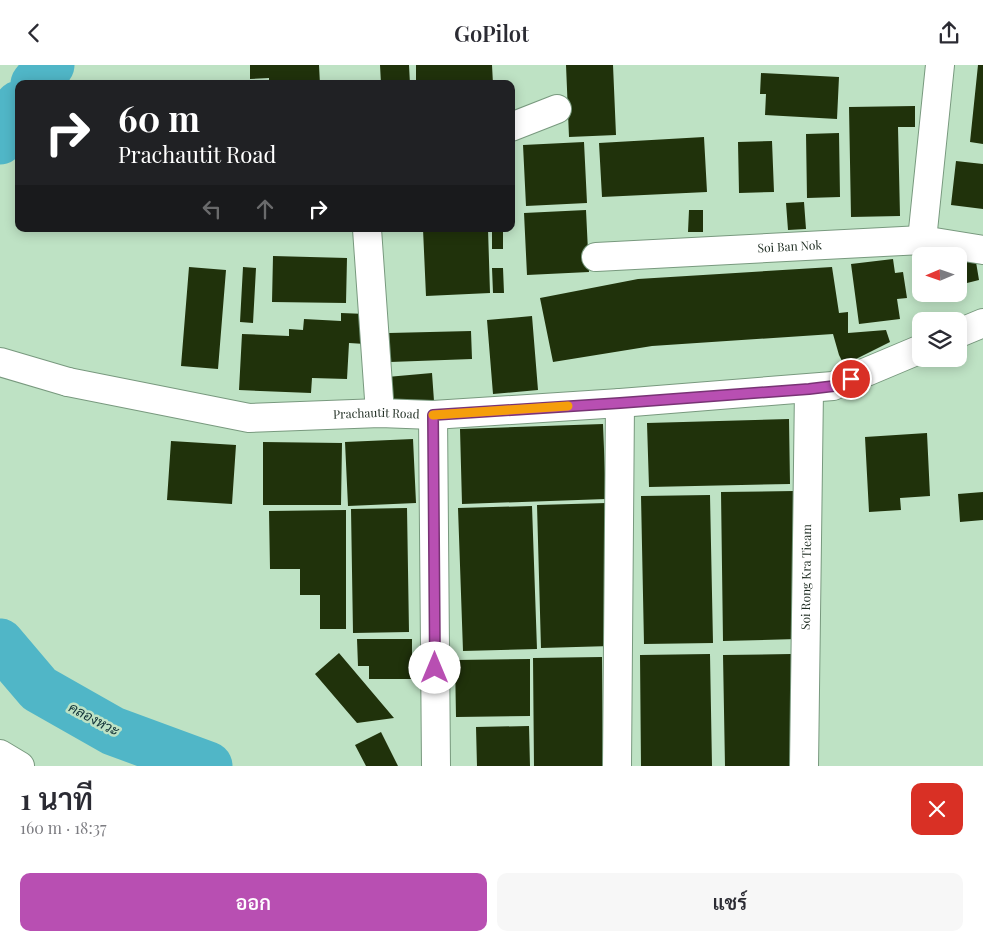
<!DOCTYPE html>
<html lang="th">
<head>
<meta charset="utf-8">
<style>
  body { margin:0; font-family:"Playfair Display",Sarabun,serif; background:#f7f7f7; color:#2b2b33; height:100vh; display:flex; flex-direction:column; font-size:19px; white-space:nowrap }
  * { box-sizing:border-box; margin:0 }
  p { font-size:16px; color:#7c7c81 }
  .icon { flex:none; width:28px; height:28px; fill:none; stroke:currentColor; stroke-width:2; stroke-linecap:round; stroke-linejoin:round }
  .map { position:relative; height:701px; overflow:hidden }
  .sheet { display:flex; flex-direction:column; background:#fff; flex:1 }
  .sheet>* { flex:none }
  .banner { position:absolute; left:15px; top:15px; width:500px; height:152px; border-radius:10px; box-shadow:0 2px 12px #0003; background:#202124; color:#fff; overflow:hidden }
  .needle { width:32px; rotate:268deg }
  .controls { position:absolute; left:912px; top:182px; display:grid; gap:10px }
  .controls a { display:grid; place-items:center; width:55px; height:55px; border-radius:10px; background:#fff; box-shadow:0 2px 12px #0003; font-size:25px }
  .pin { position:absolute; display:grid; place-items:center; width:42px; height:42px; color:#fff; margin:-21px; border:2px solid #fff; border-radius:50%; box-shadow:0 1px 5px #0007 }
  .me { position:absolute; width:55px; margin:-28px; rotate:0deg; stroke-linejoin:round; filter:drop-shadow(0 0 4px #0008) }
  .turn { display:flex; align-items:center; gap:18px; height:105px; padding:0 20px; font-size:22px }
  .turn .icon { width:65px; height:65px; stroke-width:2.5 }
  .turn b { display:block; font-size:35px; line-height:42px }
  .lanes { display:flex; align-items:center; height:48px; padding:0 20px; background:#0003; justify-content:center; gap:25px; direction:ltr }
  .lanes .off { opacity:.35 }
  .round { display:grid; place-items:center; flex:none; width:52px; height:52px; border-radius:10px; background:#f7f7f7 }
  .headline { display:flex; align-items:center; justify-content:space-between; height:85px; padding:0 20px }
  h1 { font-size:30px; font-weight:600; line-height:38px }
  .cta { display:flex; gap:10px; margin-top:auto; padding:10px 20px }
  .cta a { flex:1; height:58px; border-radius:10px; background:#b84fb2; color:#fff; font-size:20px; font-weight:600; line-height:58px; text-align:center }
  .cta a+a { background:#f7f7f7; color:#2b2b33 }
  header { display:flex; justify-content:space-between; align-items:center; height:65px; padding:0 20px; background:#fff; font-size:22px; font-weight:600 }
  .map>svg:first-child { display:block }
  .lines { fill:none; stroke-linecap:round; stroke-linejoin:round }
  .river { stroke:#50b6c7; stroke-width:49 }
  .building { fill:#20320b }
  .minor-casing { stroke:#78997e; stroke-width:30 }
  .tertiary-casing { stroke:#78997e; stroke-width:30 }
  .minor { stroke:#fff; stroke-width:28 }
  .tertiary { stroke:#fff; stroke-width:28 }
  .route-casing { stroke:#783374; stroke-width:12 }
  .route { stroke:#b84fb2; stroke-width:9 }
  .slow { stroke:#f59e0b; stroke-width:9 }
  .labels { text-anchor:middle; stroke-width:5; stroke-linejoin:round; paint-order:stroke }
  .street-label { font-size:12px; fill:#1c2a1f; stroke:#bee2c4 }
  .water-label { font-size:14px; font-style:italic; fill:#15353a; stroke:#bee2c4 }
</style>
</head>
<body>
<header><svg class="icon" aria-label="back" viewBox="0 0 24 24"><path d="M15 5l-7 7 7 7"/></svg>GoPilot<svg class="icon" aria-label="share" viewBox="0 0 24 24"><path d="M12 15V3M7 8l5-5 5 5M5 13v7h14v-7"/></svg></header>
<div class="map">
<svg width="983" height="701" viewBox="0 0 983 701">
  <rect width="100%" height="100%" fill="#bee2c4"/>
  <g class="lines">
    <path class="river" d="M 35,19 L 50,0
      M 0,75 L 19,40
      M 0,578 L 39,624 L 113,666 L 208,701"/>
  </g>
  <path class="building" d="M 250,0 L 319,0 L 320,19 L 269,19 L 269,13 L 250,14 Z
    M 380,0 L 409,0 L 410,19 L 381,19 Z
    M 416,0 L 492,0 L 493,19 L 416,19 Z
    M 566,0 L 613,0 L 616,70 L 569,72 Z
    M 978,0 L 983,0 L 983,79 L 970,77 Z
    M 761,8 L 839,12 L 837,54 L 765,50 L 766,29 L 760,29 Z
    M 915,41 L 915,62 L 898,62 L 900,151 L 851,152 L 849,42 Z
    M 839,68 L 840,132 L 807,133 L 806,69 Z
    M 704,72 L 707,127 L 602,132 L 599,78 Z
    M 772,76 L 774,127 L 739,128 L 738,77 Z
    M 584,77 L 587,138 L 526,141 L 523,80 Z
    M 956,96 L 983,99 L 983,144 L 951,140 Z
    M 804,137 L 806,164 L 788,165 L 786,138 Z
    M 586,145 L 589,207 L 527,210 L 524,148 Z
    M 689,145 L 703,145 L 703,167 L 688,167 Z
    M 423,164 L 488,164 L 490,228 L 426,231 Z
    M 492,164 L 503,164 L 503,184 L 492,184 Z
    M 273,191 L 347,193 L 346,238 L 272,237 Z
    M 975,191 L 979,215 L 959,220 L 959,194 Z
    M 893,194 L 895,208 L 903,207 L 907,233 L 897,234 L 900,254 L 859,259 L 851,199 Z
    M 189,202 L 226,205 L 218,304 L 181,301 Z
    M 243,202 L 256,203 L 253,258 L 240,257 Z
    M 832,202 L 839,248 L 848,247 L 848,268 L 886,265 L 890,277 L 850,297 L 843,298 L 839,290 L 833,269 L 652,281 L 553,297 L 540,233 L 638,214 Z
    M 492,203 L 503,203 L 504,228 L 493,228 Z
    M 341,248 L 366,249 L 365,279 L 349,278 L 347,314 L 312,313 L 311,328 L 239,325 L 242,269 L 289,271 L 289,264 L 303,265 L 304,254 L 341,256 Z
    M 532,251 L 538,325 L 493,329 L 487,255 Z
    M 471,266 L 472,294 L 390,297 L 389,268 Z
    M 432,308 L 434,336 L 390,340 L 387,312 Z
    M 789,354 L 790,419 L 649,422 L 647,358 Z
    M 603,359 L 606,434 L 462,439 L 460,364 Z
    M 927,368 L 930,431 L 900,433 L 901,445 L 869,447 L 865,372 Z
    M 413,374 L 416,438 L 348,441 L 345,377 Z
    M 171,376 L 236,380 L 232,439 L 167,435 Z
    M 263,377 L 342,378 L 341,440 L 263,440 Z
    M 794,426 L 797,574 L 723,576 L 721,427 Z
    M 983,427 L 983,455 L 960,457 L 958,429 Z
    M 710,430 L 713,578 L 644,579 L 641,431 Z
    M 606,438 L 611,581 L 541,583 L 537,440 Z
    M 532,441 L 537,584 L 463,586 L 458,443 Z
    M 407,443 L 409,567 L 353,568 L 351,444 Z
    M 346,445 L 346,564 L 320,564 L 320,530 L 300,530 L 300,504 L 270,504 L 269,446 Z
    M 357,574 L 412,574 L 412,614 L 369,614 L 369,601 L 358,601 Z
    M 339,588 L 394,653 L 357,658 L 315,609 Z
    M 710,589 L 712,701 L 641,701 L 640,590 Z
    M 791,589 L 792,701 L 725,701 L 723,590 Z
    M 602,592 L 603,701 L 534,701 L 533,593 Z
    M 530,594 L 530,651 L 456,652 L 455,595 Z
    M 529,661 L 530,701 L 477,701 L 476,662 Z
    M 381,667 L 398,701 L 366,701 L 355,680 Z"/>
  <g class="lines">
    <defs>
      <g id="minor">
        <path d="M 511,62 L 557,44"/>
        <path d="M 367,164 L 380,348"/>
        <path d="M 922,175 L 940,0"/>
        <path id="s1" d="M 596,192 L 922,175 L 983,185"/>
        <path d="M 0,297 L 68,317"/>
        <path d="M 433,350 L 436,701"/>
        <path d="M 0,689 L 20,701"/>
        <path d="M 617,701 L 620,338"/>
        <path id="s2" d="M 804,701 L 809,324"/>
      </g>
      <g id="tertiary">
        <path d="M 959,268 L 983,258"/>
        <path id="s3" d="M 68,317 L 249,353 L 380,348 L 433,350 L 620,338 L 833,321 L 921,284"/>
      </g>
    </defs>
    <use href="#minor" class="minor-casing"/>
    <use href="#tertiary" class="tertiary-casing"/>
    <use href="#minor" class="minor"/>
    <use href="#tertiary" class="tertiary"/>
  </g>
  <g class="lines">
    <defs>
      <path id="route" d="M 435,603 L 433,350 L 620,338 L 809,324 L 834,321 L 851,314"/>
    </defs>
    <use href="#route" class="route-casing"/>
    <use href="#route" class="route"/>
    <path class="slow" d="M 433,350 L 568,341"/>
  </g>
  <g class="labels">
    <g class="street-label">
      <text dy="4" stroke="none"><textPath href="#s1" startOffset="194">Soi Ban Nok</textPath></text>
      <text dy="4" stroke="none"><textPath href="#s3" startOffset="312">Prachautit Road</textPath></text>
      <text dy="4" stroke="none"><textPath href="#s2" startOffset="189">Soi Rong Kra Tieam</textPath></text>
    </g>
    <g class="water-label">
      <text transform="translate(94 654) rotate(28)" y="5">คลองหวะ</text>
    </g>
  </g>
</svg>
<div class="controls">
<a><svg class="needle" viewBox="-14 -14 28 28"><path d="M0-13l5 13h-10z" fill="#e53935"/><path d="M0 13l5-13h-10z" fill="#7c7c81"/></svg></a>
<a><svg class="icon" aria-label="layers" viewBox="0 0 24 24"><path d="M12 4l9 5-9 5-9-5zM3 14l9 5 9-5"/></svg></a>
</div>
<div class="pin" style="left:851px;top:314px;background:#d93025"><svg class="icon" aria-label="arrive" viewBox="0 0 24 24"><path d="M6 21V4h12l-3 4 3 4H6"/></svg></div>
<svg class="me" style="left:435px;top:603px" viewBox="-20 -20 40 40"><circle r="19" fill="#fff"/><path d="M0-13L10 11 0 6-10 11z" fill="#b84fb2"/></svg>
<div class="banner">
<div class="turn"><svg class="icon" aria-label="right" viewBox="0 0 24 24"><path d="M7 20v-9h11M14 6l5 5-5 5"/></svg><div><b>60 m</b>Prachautit Road</div></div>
<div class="lanes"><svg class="icon off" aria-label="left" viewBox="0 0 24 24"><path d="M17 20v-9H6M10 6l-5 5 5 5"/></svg><svg class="icon off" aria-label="ahead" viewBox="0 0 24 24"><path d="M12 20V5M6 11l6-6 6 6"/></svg><svg class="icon" aria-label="right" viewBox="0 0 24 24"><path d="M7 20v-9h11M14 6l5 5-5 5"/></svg></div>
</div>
</div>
<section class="sheet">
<div class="headline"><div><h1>1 นาที</h1><p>160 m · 18:37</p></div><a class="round" style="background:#d93025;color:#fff"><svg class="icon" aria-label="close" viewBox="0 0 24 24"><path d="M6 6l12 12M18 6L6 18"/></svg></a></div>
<div class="cta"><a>ออก</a><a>แชร์</a></div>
</section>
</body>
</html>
